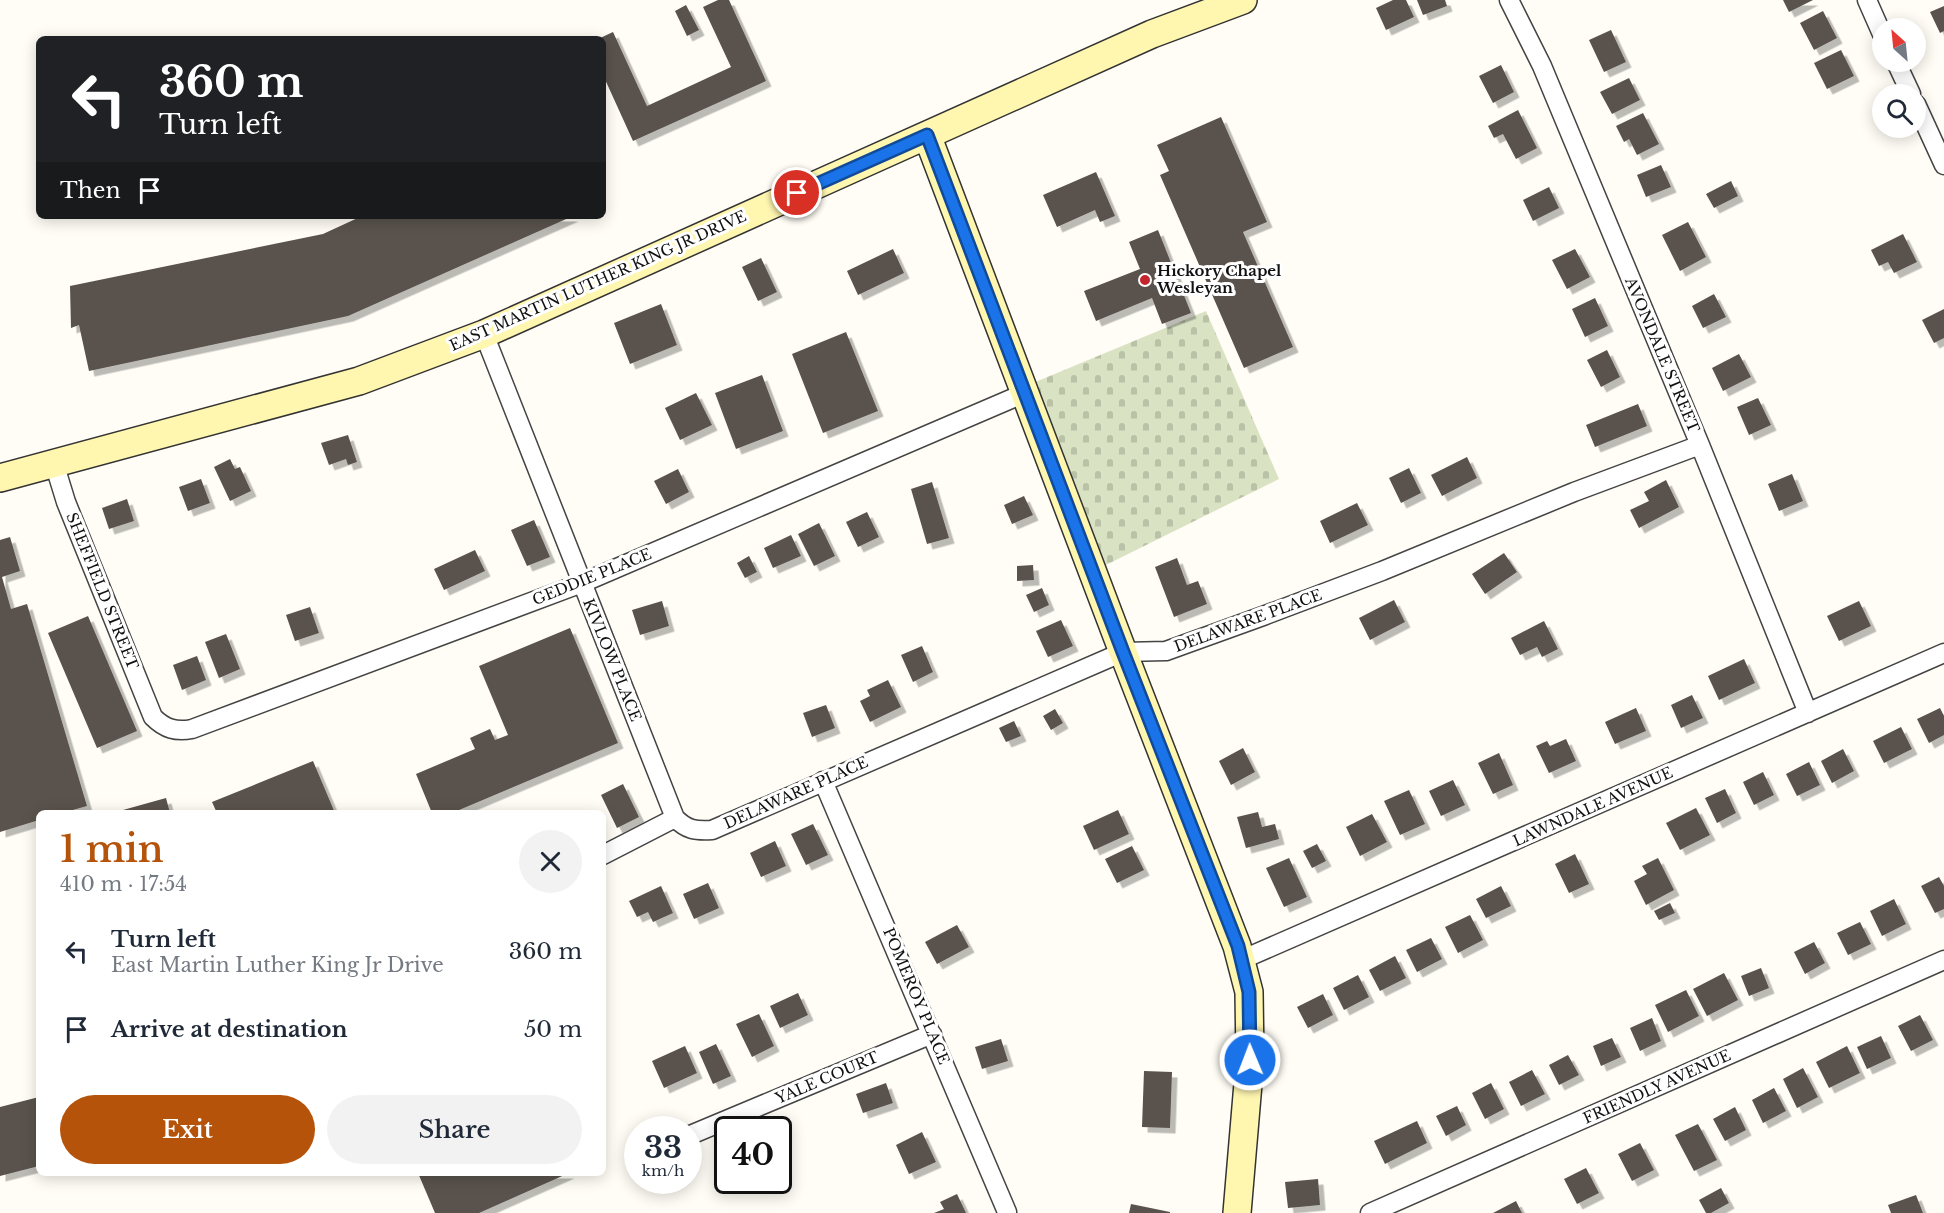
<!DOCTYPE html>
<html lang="en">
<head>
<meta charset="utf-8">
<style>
  body { margin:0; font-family:"Libre Baskerville",serif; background:#f2f2f3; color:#1f2937; height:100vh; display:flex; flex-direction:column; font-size:22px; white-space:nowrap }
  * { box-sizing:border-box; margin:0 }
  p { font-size:20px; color:#747a83 }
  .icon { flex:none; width:33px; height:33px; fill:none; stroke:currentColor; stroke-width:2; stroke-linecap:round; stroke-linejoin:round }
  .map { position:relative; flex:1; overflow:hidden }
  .panel { position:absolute; left:36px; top:810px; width:570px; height:366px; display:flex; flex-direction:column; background:#fff; border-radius:9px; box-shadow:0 3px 15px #0003 }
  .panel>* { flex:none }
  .guide { position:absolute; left:36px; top:36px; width:570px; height:183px; border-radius:9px; box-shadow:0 3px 15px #0003; background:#202124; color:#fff; overflow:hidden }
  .needle { width:39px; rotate:333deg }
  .buttons { position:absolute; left:1872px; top:18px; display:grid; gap:12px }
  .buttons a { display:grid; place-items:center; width:54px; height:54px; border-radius:50%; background:#fff; box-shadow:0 3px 15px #0003; font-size:30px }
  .speed { position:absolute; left:624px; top:1116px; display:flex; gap:12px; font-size:30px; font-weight:700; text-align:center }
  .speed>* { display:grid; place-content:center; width:78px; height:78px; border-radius:50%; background:#fff; box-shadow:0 3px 15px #0003; line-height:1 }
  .speed small { font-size:15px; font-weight:400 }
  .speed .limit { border:3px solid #111; border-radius:9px; background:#fff; color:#111 }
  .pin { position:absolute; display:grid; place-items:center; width:51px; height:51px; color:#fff; margin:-26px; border:3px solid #fff; border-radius:50%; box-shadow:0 2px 6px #0007 }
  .me { position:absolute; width:66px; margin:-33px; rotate:359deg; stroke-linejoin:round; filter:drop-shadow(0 0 4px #0008) }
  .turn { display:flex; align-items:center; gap:21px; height:126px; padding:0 24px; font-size:27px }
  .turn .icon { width:78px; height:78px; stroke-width:2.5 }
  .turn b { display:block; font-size:42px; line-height:51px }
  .then { display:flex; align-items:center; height:57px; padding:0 24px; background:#0003; gap:12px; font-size:22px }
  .round { display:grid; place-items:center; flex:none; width:63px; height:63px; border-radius:32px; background:#f2f2f3 }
  .headline { display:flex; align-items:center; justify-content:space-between; height:102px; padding:0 24px }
  h1 { font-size:36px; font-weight:600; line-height:45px; color:#b45309 }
  .primary-button { display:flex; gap:12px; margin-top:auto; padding:12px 24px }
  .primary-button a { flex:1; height:69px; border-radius:36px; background:#b45309; color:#fff; font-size:24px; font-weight:600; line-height:69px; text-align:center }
  .primary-button a+a { background:#f2f2f3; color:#1f2937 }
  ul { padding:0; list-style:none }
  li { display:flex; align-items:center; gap:18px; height:78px; padding:0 24px }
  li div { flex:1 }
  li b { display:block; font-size:22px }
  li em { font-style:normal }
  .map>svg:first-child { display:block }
  .cemetery { fill:url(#cemetery-stones) }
  .building { fill:#5a524d; filter:url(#shadow) }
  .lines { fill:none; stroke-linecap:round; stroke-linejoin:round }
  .street-casing { stroke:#444; stroke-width:21 }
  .secondary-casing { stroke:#333; stroke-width:30 }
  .street { stroke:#fff; stroke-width:18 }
  .secondary { stroke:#fff6b0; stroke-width:27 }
  .route-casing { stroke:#114b97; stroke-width:15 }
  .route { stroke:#1a73e8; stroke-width:10 }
  .poi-dot { fill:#c4262e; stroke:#fff; stroke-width:2 }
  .labels { text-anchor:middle; stroke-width:6; stroke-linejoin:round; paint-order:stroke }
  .poi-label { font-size:15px; font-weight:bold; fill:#111; stroke:#fff; text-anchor:start }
  .street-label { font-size:15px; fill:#111; stroke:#fff }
</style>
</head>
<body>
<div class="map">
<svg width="1944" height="1213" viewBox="0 0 1944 1213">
  <defs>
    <pattern id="cemetery-stones" width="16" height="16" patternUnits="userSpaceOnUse" patternTransform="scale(1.5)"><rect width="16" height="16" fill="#d9e3c4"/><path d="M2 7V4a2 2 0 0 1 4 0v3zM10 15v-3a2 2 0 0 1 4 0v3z" fill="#b9c2a7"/></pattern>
    <filter id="shadow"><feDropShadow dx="5.5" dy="5.5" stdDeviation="0" flood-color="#0004"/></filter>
  </defs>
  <rect width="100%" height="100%" fill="#fffdf5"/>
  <path class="cemetery" d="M 1206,311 L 1279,479 L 1102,567 L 1033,383 Z"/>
  <path class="building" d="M 718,0 L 729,0 L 766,81 L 633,141 L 603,75 L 603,39 L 598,39 L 613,32 L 647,106 L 731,67 L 703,7 Z
    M 1393,0 L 1406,0 L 1414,17 L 1386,30 L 1376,8 Z
    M 1417,0 L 1445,0 L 1447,6 L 1423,15 Z
    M 1783,0 L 1813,0 L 1789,12 Z
    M 686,5 L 699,30 L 687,36 L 675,11 Z
    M 1944,6 L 1944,31 L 1940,33 L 1930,12 Z
    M 1823,11 L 1837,38 L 1814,50 L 1800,23 Z
    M 1611,30 L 1626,62 L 1604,72 L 1589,40 Z
    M 1841,50 L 1854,76 L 1827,89 L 1814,63 Z
    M 1501,65 L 1514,92 L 1493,103 L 1479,76 Z
    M 1629,78 L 1640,100 L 1612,114 L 1600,92 Z
    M 1518,110 L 1537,148 L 1516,159 L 1503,134 L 1494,138 L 1488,126 Z
    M 1643,113 L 1659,144 L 1637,155 L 1629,139 L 1624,142 L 1616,126 Z
    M 1221,117 L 1267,222 L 1243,232 L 1293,347 L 1244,368 L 1160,175 L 1169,171 L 1157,145 Z
    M 1661,165 L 1671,187 L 1646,197 L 1637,175 Z
    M 1096,172 L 1115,216 L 1100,222 L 1095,210 L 1057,227 L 1043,195 Z
    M 1731,181 L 1738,196 L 1714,208 L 1706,194 Z
    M 1549,187 L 1559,208 L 1533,221 L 1523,200 Z
    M 362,216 L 573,216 L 348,316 L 89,371 L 79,325 L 71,328 L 70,286 L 323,234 Z
    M 1688,222 L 1706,257 L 1680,271 L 1662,235 Z
    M 1158,230 L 1191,313 L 1162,324 L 1152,298 L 1096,321 L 1084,291 L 1140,269 L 1129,242 Z
    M 1903,234 L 1917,262 L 1894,273 L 1888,262 L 1879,266 L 1871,250 Z
    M 893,249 L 904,273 L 858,295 L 847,271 Z
    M 1575,249 L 1590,277 L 1567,289 L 1552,260 Z
    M 761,258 L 777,292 L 758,301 L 742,267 Z
    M 1714,294 L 1726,317 L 1703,328 L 1692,306 Z
    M 1595,298 L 1608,326 L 1585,337 L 1572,309 Z
    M 661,304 L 677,345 L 630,364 L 614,323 Z
    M 1944,309 L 1944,338 L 1934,343 L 1922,320 Z
    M 846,332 L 878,411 L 823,433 L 792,354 Z
    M 1607,350 L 1620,377 L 1601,387 L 1587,360 Z
    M 1739,354 L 1751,377 L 1723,391 L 1712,368 Z
    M 762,375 L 783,431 L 736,449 L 715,393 Z
    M 696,393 L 712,425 L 680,440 L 665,408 Z
    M 1758,398 L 1771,425 L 1749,435 L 1737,407 Z
    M 1638,404 L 1647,426 L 1595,447 L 1586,425 Z
    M 348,435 L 357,462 L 348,465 L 346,459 L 329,465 L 321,443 Z
    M 1467,457 L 1477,478 L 1442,496 L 1431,475 Z
    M 230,459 L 235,469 L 240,467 L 251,491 L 230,501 L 214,467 Z
    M 1409,468 L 1421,493 L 1401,503 L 1389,478 Z
    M 678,469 L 689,492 L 666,504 L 654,481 Z
    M 1792,474 L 1803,501 L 1779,511 L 1768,484 Z
    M 201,479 L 210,503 L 188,511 L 179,487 Z
    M 1666,480 L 1679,507 L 1639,528 L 1630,510 L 1649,501 L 1644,492 Z
    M 932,482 L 949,538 L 927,544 L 911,489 Z
    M 1024,496 L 1033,515 L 1012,524 L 1004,505 Z
    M 127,499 L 134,521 L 109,529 L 102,508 Z
    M 1357,503 L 1368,525 L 1330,543 L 1320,521 Z
    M 867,512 L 879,537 L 858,547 L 846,522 Z
    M 534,520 L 550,557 L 527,566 L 511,530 Z
    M 819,523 L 835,556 L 814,566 L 798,534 Z
    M 791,535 L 801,556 L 773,568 L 764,548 Z
    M 10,537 L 20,571 L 2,577 L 11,609 L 27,604 L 87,806 L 62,813 L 39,813 L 39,820 L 0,832 L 0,540 Z
    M 475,550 L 485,571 L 444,590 L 434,569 Z
    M 1504,553 L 1517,572 L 1485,594 L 1472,574 Z
    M 749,556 L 757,572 L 745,578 L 737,563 Z
    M 1177,558 L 1187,585 L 1198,581 L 1207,604 L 1174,617 L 1155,567 Z
    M 1033,565 L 1034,580 L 1017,581 L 1017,566 Z
    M 1042,588 L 1049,605 L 1034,612 L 1026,595 Z
    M 1394,600 L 1405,622 L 1370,640 L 1359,618 Z
    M 662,601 L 669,626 L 640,635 L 632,610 Z
    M 1859,601 L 1871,626 L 1839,641 L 1827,616 Z
    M 310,607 L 319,633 L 295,641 L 286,615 Z
    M 88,616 L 137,731 L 97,748 L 48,633 Z
    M 1061,620 L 1073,646 L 1048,657 L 1036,631 Z
    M 1544,621 L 1558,649 L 1542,657 L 1537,647 L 1520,655 L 1511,638 Z
    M 570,628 L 618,743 L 452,813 L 432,813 L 416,774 L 475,749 L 470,738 L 490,729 L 495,740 L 508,735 L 479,666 Z
    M 226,634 L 240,669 L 219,678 L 205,642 Z
    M 922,646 L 933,672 L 913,682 L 901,655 Z
    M 197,656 L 206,680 L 182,690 L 173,665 Z
    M 1744,659 L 1755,683 L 1719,700 L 1708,676 Z
    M 888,680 L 901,707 L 870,722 L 860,701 L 870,696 L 867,690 Z
    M 1692,695 L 1703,718 L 1681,728 L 1671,705 Z
    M 826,705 L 835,728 L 812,737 L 803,713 Z
    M 1636,708 L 1646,731 L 1615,744 L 1605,722 Z
    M 1940,708 L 1944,716 L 1944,735 L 1929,743 L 1917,719 Z
    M 1055,709 L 1063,723 L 1051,730 L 1043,716 Z
    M 1014,721 L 1021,736 L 1006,742 L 999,728 Z
    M 1901,727 L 1912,749 L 1884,763 L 1873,741 Z
    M 1566,739 L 1576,761 L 1549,773 L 1536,746 L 1547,741 L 1550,746 Z
    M 1243,748 L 1255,772 L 1231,785 L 1219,761 Z
    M 1843,749 L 1854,771 L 1832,783 L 1821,761 Z
    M 1499,753 L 1513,785 L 1493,794 L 1478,763 Z
    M 313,761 L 335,813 L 217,813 L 212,802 Z
    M 1809,762 L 1820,785 L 1797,796 L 1786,774 Z
    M 1763,772 L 1774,795 L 1754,805 L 1743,782 Z
    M 1453,780 L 1465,805 L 1441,816 L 1429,791 Z
    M 623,784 L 639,817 L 617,828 L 601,795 Z
    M 1725,789 L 1736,813 L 1717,823 L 1705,798 Z
    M 1409,790 L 1425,824 L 1400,835 L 1384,801 Z
    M 166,798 L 170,813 L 124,813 L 123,810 Z
    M 1696,808 L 1710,835 L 1680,850 L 1666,823 Z
    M 1118,810 L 1129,834 L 1094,850 L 1083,826 Z
    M 1258,812 L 1262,827 L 1275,824 L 1279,839 L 1246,848 L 1237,817 Z
    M 1372,814 L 1387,842 L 1360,856 L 1346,827 Z
    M 813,824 L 828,855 L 806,865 L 791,834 Z
    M 775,841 L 786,866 L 761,877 L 750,853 Z
    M 1317,844 L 1326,861 L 1312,868 L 1303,851 Z
    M 1132,846 L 1144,870 L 1117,883 L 1105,859 Z
    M 1575,854 L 1589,884 L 1569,893 L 1555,864 Z
    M 1289,858 L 1307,897 L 1284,907 L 1266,868 Z
    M 1658,858 L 1674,890 L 1646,905 L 1634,881 L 1647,874 L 1642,866 Z
    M 1939,877 L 1944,886 L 1944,909 L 1935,913 L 1921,886 Z
    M 708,883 L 719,908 L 694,919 L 683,894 Z
    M 661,886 L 673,913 L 653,922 L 648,912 L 637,917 L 629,901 Z
    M 1501,886 L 1511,906 L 1486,918 L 1476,899 Z
    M 1894,899 L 1906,924 L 1882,936 L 1870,911 Z
    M 1670,903 L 1675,913 L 1659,920 L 1654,911 Z
    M 1470,915 L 1483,940 L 1458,953 L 1445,927 Z
    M 1860,922 L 1871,944 L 1848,955 L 1837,933 Z
    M 957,925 L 969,947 L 937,964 L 925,942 Z
    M 1431,938 L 1442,959 L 1417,972 L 1406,950 Z
    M 1814,942 L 1825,963 L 1805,974 L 1794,952 Z
    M 1395,956 L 1406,978 L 1380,991 L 1369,970 Z
    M 1761,968 L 1769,988 L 1749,996 L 1741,976 Z
    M 1724,973 L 1738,1000 L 1707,1016 L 1693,989 Z
    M 1358,975 L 1369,997 L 1344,1010 L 1333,988 Z
    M 1686,990 L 1699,1016 L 1668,1032 L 1655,1005 Z
    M 798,993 L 808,1015 L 780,1028 L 770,1006 Z
    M 1323,994 L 1333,1015 L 1308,1028 L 1297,1007 Z
    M 759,1014 L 774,1046 L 752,1057 L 736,1024 Z
    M 1920,1015 L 1933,1040 L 1911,1051 L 1898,1026 Z
    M 1652,1018 L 1661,1041 L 1640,1051 L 1630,1028 Z
    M 1881,1036 L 1891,1058 L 1867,1069 L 1857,1047 Z
    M 1612,1038 L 1621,1057 L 1601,1066 L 1593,1046 Z
    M 1001,1039 L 1008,1061 L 982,1069 L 975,1047 Z
    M 716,1044 L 731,1076 L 713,1084 L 699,1052 Z
    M 685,1046 L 697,1073 L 664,1088 L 652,1061 Z
    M 1847,1046 L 1860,1073 L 1829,1088 L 1816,1062 Z
    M 1568,1055 L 1579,1075 L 1559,1085 L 1549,1065 Z
    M 1803,1068 L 1818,1097 L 1797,1108 L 1783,1079 Z
    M 1532,1070 L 1545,1094 L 1521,1106 L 1509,1082 Z
    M 1144,1071 L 1172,1072 L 1170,1128 L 1142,1127 Z
    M 886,1083 L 893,1103 L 863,1113 L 856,1094 Z
    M 1491,1083 L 1504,1109 L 1485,1119 L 1472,1093 Z
    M 1774,1088 L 1786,1111 L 1763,1123 L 1752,1100 Z
    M 39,1097 L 39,1166 L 0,1176 L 0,1107 Z
    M 1457,1106 L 1466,1125 L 1446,1136 L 1436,1116 Z
    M 1735,1107 L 1746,1130 L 1725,1141 L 1713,1119 Z
    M 1417,1121 L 1427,1143 L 1385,1164 L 1374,1141 Z
    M 1698,1124 L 1717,1160 L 1694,1171 L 1675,1135 Z
    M 922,1132 L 936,1162 L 909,1174 L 896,1145 Z
    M 1640,1143 L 1654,1170 L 1632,1181 L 1618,1154 Z
    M 1586,1168 L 1599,1193 L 1577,1204 L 1564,1179 Z
    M 418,1173 L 569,1173 L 479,1213 L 435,1213 Z
    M 1318,1179 L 1320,1205 L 1288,1208 L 1285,1182 Z
    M 1721,1188 L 1729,1203 L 1711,1213 L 1706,1213 L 1699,1200 Z
    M 957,1194 L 966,1213 L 934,1213 L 944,1209 L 940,1202 Z
    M 1916,1195 L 1923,1213 L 1891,1213 L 1888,1205 Z
    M 1516,1201 L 1522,1213 L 1493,1213 Z
    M 1131,1204 L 1170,1212 L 1170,1213 L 1129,1213 Z"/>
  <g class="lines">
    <defs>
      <path id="street" d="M 1509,0 L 1542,66 L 1700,445 L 1808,713
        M 1867,0 L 1882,34
        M 1896,62 L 1911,94
        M 1916,104 L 1944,165
        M 484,334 L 675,818 C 687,830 695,831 712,830 L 1123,652 L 1166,651 L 1263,616 L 1382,571 L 1574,492 L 1700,445
        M 54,463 L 66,502 L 153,717 C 165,729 176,732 192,729 L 582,583 L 1025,393
        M 823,781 L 1007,1212
        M 603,855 L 675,818
        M 1241,960 L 1944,653
        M 688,1136 L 932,1034
        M 1370,1213 L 1944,960"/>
      <path id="secondary" d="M 927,135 L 1123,652 L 1237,946 L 1249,992 L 1250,1060 L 1237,1213
        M 0,478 L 359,381 L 484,334 L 1152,34 L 1243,0"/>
    </defs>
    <use href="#street" class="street-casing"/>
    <use href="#secondary" class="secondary-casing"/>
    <use href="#street" class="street"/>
    <use href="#secondary" class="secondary"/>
  </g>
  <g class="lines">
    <defs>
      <path id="route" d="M 797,193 L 927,135 L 1123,652 L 1238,946 L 1249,992 L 1250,1060"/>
    </defs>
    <use href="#route" class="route-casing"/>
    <use href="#route" class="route"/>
  </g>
  <circle class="poi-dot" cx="1145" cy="280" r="6"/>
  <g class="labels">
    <g class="poi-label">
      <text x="1157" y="276">Hickory Chapel<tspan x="1157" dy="17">Wesleyan</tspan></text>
    </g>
    <g class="street-label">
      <text transform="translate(598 281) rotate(-24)" y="5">EAST MARTIN LUTHER KING JR DRIVE</text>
      <text transform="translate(1662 355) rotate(67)" y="5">AVONDALE STREET</text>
      <text transform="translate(592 577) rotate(-22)" y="5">GEDDIE PLACE</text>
      <text transform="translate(102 591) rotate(68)" y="5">SHEFFIELD STREET</text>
      <text transform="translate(1248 621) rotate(-20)" y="5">DELAWARE PLACE</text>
      <text transform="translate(612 660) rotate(68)" y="5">KIVLOW PLACE</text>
      <text transform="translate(796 793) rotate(-24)" y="5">DELAWARE PLACE</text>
      <text transform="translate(1593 807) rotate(-24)" y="5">LAWNDALE AVENUE</text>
      <text transform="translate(916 996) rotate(67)" y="5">POMEROY PLACE</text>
      <text transform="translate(827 1078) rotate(-23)" y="5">YALE COURT</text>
      <text transform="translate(1657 1087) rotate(-24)" y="5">FRIENDLY AVENUE</text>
    </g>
  </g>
</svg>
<div class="buttons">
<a><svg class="needle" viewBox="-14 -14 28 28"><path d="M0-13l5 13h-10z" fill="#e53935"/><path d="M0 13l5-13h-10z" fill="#747a83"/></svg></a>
<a><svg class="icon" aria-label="search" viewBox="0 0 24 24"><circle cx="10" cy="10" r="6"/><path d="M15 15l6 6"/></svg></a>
</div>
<div class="speed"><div>33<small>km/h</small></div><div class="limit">40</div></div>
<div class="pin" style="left:797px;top:193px;background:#d93025"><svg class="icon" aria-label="arrive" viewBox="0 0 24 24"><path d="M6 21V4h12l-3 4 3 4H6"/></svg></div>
<svg class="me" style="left:1250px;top:1060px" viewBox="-20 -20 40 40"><circle r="17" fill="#1a73e8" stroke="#fff" stroke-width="3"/><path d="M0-11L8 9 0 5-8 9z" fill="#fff"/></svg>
<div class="guide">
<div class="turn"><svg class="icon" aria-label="left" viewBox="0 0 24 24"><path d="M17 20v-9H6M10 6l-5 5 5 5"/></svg><div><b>360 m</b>Turn left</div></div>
<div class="then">Then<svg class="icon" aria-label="arrive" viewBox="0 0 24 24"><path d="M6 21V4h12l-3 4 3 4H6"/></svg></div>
</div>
<section class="panel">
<div class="headline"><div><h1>1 min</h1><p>410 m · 17:54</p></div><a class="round"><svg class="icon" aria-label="close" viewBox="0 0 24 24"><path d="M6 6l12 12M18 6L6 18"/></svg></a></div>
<ul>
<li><svg class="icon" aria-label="left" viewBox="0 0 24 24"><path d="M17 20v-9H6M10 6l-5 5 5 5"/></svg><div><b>Turn left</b><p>East Martin Luther King Jr Drive</p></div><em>360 m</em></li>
<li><svg class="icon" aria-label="arrive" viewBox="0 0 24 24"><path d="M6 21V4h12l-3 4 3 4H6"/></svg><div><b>Arrive at destination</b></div><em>50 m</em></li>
</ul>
<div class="primary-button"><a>Exit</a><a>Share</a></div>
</section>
</div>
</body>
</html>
